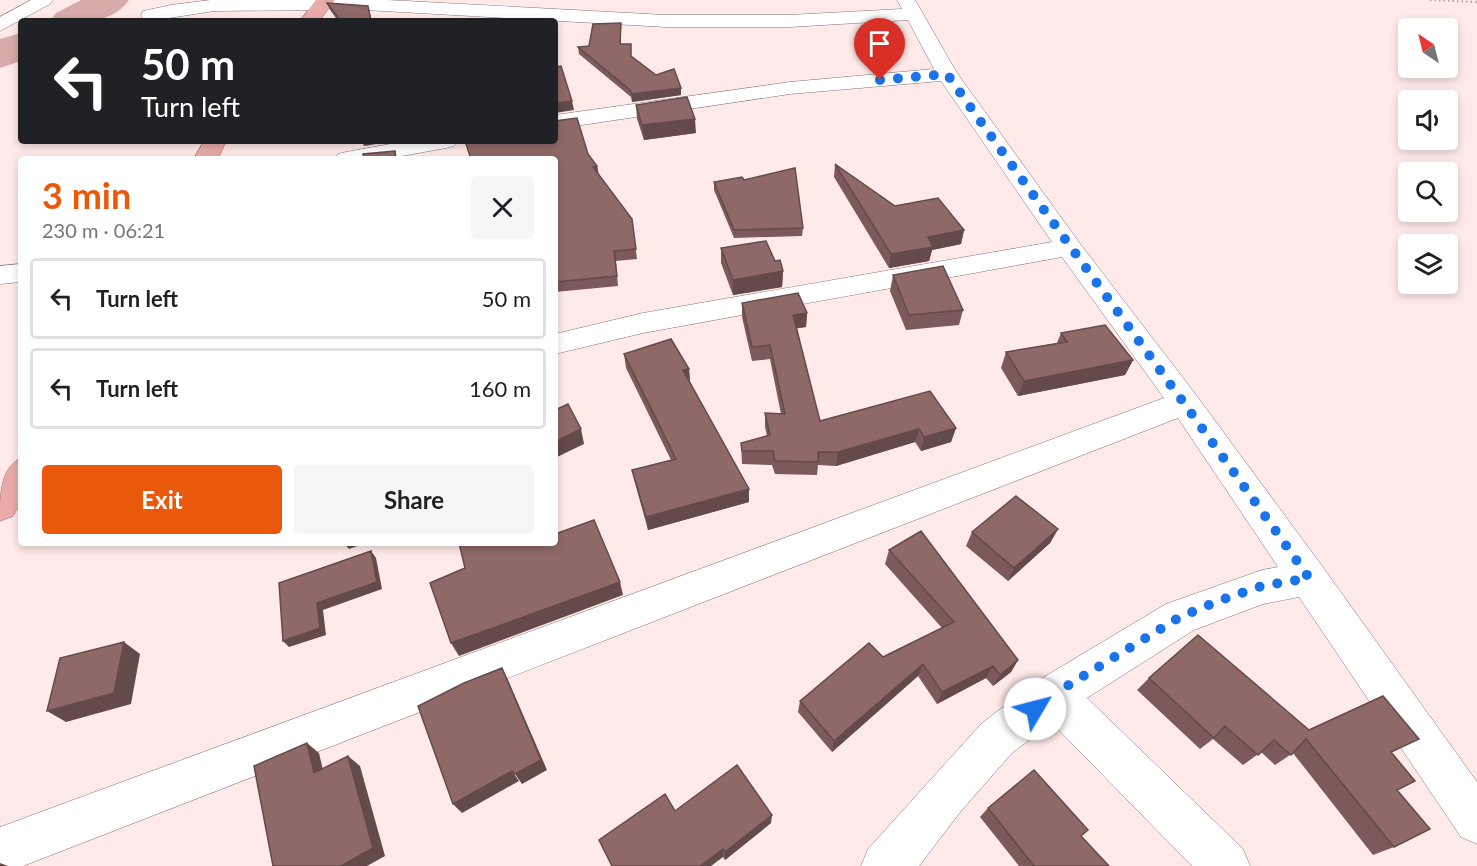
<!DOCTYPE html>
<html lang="en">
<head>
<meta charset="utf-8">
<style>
  body { margin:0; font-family:Lato,sans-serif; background:#f6f6f6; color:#202124; height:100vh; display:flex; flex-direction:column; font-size:22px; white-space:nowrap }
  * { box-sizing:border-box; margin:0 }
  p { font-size:20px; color:#757577 }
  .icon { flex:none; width:33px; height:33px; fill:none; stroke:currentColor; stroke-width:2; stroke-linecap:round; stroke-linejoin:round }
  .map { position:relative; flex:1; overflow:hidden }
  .sheet { position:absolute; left:18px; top:156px; width:540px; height:390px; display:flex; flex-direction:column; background:#fff; border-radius:6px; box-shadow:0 3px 9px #0003 }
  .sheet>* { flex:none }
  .guide { position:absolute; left:18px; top:18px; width:540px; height:126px; border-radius:6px; box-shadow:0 3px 9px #0003; background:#202124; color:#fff; overflow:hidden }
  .needle { width:39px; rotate:325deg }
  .controls { position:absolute; left:1398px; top:18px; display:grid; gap:12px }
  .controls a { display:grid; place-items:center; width:60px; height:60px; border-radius:6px; background:#fff; box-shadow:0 3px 9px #0003; font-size:30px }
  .pin { position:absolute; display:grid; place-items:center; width:51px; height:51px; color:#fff; margin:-62px -26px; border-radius:50% 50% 50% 0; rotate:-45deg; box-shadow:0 0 6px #0007 }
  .pin .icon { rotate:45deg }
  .me { position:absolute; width:66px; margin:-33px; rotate:53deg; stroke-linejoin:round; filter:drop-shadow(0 0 4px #0008) }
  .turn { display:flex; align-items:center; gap:21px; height:126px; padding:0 24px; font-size:27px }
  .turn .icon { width:78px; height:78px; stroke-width:2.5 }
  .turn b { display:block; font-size:42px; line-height:51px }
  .round { display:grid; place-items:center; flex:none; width:63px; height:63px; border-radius:6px; background:#f6f6f6 }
  .head { display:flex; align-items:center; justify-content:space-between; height:102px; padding:0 24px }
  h1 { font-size:36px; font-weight:700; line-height:45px; color:#ea580c }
  .primary-button { display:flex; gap:12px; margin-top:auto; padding:12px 24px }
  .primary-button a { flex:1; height:69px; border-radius:6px; background:#ea580c; color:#fff; font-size:24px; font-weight:700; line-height:69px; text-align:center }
  .primary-button a+a { background:#f6f6f6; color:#202124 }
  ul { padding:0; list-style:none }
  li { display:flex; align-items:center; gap:18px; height:81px; margin:0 12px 9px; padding:0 12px; border:3px solid #e0e0e0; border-radius:6px }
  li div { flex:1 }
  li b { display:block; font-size:22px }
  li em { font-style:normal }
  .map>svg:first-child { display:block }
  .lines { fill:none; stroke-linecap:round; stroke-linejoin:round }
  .river { fill:#d6abaa; fill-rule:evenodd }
  .minor-casing { stroke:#847271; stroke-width:1 }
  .major-casing { stroke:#a25c5c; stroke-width:1 }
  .path { stroke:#b0a1a0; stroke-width:2; stroke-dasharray:1.5 3; stroke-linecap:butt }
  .minor { fill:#fff; fill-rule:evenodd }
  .major { fill:#e9aaaa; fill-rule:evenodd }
  .wall { fill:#7b5a59 }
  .shaded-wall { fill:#644a48 }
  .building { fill:#8f6967; stroke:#644a48; stroke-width:1.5 }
  .route { stroke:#1a73e8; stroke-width:10; stroke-dasharray:0 18 }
</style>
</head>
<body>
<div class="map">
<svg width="1477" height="866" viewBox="0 0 1477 866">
  <rect width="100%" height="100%" fill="#ffeae9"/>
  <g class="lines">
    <path class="river" d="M 81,0 L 129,0 C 111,26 78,21 50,21 L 56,13 Z
      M 21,33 L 21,61 L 0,68 L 0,39 Z"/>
    <defs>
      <path id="minor" d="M 31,0 L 53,0 L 50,4 L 0,31 L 0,17 Z
        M 211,0 L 387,0 L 666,15 L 789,15 L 902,9 L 897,0 L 915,0 L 957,73 L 1078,241 L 1196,395 L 1322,566 L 1477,782 L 1477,844 L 1461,837 L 1299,597 L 1263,604 L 1194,630 L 1087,698 L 1243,849 L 1250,866 L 1192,866 L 1052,723 L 1012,753 L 961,811 L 919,866 L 861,866 L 868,849 L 982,723 L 1039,680 L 1166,604 L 1262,570 L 1278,567 L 1178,418 L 23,866 L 0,866 L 0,827 L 1164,398 L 1062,257 L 643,333 L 555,354 L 555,334 L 643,313 L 1052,242 L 941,81 L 790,94 L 555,129 L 555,115 L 790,82 L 934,69 L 908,20 L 789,27 L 666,27 L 330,8 L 323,10 L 214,11 L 150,21 L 143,19 L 141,15 L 143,11 L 171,5 Z
        M 407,141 L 457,141 L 454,146 L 446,148 L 385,159 L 334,159 L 338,154 L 346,152 Z
        M 21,264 L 21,282 L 0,284 L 0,266 Z"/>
      <path id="major" d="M 316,0 L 335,0 L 319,21 L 300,21 Z
        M 204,141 L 226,141 L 218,159 L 194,159 Z
        M 21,458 L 21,502 L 13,516 L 0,521 C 0,495 0,468 21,458 Z"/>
    </defs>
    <use href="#minor" class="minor-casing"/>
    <use href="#major" class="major-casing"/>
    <path class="path" d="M 1430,0 L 1477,2"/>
    <use href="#minor" class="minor"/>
    <use href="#major" class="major"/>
  </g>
  <path class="wall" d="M 327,3 L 368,6 L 372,21 L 338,21 L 330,10 Z
    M 621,23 L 621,44 L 632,57 L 656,75 L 681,88 L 681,95 L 632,102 L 631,97 L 579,54 L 578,47 L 589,46 Z
    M 636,105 L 696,133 L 644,140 L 637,119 Z
    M 588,154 L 597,166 L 598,174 L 632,219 L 637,259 L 616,261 L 618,286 L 555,292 L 555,159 Z
    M 835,164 L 895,206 L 964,230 L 961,244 L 932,250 L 929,261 L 889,268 L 834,177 Z
    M 744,180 L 803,228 L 802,236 L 734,238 L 714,190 L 714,182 Z
    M 721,248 L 775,261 L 783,271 L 782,287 L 733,295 L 721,263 Z
    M 893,275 L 963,310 L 959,325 L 906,330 L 890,291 Z
    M 742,303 L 807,313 L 806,327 L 797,328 L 820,421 L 956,428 L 951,442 L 921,451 L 915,442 L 836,466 L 818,465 L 817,475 L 775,474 L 772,465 L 742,464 L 741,443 L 767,436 L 765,427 L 765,413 L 781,414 L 770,359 L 752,361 L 742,317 Z
    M 1061,333 L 1133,360 L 1125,375 L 1018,396 L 1001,368 L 1006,352 L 1057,343 Z
    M 624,354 L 689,369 L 690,382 L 749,502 L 648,530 L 635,483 L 632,470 L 671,460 L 626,368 Z
    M 1058,529 L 1050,543 L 1008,581 L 966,546 L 972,532 Z
    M 889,550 L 1018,660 L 1011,672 L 993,686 L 986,678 L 937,704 L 918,676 L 832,752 L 798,712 L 800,701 L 883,657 L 942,628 L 885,564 Z
    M 1149,678 L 1309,730 L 1392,753 L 1397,790 L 1394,847 L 1373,855 L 1293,753 L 1275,765 L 1261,752 L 1243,765 L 1213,739 L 1200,749 L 1137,690 Z
    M 988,808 L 1081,836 L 1109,866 L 1019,866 L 980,817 Z
    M 675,811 L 771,823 L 725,860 L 723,857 Z"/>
  <path class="shaded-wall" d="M 681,88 L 681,95 L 632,102 L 632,94 Z
    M 572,101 L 574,110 L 555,113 L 555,103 Z
    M 695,119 L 696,133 L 644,140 L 642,125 Z
    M 362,141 L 394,141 L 364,146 Z
    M 597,166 L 599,175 L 593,167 Z
    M 964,230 L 961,244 L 932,250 L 929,261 L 889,268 L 891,254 L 928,237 Z
    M 783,271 L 782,287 L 733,295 L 733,280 Z
    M 807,313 L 806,327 L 792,329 L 793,315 Z
    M 1133,360 L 1125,375 L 1018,396 L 1024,381 Z
    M 689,369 L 690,382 L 683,370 Z
    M 956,428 L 951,442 L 921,451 L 924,437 Z
    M 581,429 L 584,444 L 555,458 L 555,442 Z
    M 919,429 L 915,442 L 836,466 L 838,452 Z
    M 749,489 L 749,502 L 648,530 L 646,517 Z
    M 1058,529 L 1050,543 L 1008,581 L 1014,568 Z
    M 344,543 L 366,543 L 349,549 Z
    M 371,551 L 376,558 L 382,589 L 323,610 L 326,635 L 289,647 L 283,641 L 317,603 Z
    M 620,582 L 623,595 L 459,656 L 451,643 Z
    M 124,642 L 140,654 L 131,704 L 66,722 L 47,711 Z
    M 1018,660 L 1011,672 L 993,686 L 1000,675 Z
    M 923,664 L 918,676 L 832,752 L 834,741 Z
    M 993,666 L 986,678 L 937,704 L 942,692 Z
    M 502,668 L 508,680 L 547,770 L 522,784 L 515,774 Z
    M 307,743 L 319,753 L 326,783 L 314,773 Z
    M 348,756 L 360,766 L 385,856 L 367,866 L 341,866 Z
    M 512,771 L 519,781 L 462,813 L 453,804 Z
    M 772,815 L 771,823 L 725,860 L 725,852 Z
    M 723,849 L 723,857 L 711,866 L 700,866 Z
    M 0,863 L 8,866 L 0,866 Z"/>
  <path class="building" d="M 327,3 L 368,6 L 371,21 L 341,21 Z
    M 621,23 L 620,44 L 631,44 L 631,56 L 656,75 L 674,69 L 681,88 L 632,94 L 630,90 L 578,47 L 589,46 L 593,24 Z
    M 561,66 L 572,101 L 555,103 L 555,67 Z
    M 687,97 L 695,119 L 642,125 L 636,105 Z
    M 577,118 L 588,154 L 597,166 L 593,167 L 632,219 L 636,249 L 614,251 L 617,276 L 555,282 L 555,159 L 471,159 L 465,141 L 555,141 L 555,121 Z
    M 395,151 L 396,159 L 364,159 L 363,154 Z
    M 835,164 L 895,206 L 938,198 L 964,230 L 928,237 L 933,247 L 891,254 Z
    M 795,168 L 803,228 L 734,230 L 714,182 L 742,177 L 744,180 Z
    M 766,241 L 775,261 L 780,260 L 783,271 L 733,280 L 721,248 Z
    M 943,266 L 963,310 L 909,315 L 893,275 Z
    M 798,293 L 807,313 L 793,315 L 820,421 L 930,391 L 956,428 L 924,437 L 919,429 L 838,452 L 818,452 L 818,462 L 775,461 L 773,451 L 742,451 L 741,443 L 770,435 L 765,413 L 785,414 L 770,345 L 752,347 L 742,303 Z
    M 1105,325 L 1133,360 L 1024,381 L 1006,352 L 1067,342 L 1061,333 Z
    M 671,339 L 689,369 L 683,370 L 749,489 L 646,517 L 632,470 L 676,459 L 624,354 Z
    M 568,404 L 581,429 L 555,442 L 555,410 Z
    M 1016,496 L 1058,529 L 1014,568 L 972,532 Z
    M 594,520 L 620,582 L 451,643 L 430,583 L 465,568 L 459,543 L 555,543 L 555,534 Z
    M 921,531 L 1018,660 L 1000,675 L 993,666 L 942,692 L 923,664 L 834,741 L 800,701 L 869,643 L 883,657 L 954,622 L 889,550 Z
    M 371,551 L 377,582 L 317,603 L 320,628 L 283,641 L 279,583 Z
    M 1198,635 L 1309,730 L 1383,696 L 1419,739 L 1391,752 L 1415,781 L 1397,790 L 1430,829 L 1394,847 L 1306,739 L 1291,755 L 1274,740 L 1258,755 L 1225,726 L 1214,738 L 1149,678 Z
    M 124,642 L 114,693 L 47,711 L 60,658 Z
    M 502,668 L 541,760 L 515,774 L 512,771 L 453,804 L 418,706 L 464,683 Z
    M 307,743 L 314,773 L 348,756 L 373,848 L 341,866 L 273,866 L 254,766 Z
    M 737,765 L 772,815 L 725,852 L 723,849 L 700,866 L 612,866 L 599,840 L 665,794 L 675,811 Z
    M 1034,770 L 1088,830 L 1081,836 L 1109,866 L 1034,866 L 988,808 Z"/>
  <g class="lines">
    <path class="route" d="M 880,80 L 947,74 C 1066,243 1190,409 1309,578 L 1262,586 L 1221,600 L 1180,617 L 1054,694 L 1035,709"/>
  </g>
</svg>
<div class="controls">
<a><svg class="needle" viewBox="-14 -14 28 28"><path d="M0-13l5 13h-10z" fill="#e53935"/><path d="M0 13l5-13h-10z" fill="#757577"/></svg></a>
<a><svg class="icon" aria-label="sound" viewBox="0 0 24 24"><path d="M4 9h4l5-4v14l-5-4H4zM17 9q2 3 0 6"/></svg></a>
<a><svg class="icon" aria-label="search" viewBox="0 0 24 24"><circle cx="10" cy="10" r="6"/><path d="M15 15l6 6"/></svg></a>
<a><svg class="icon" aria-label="layers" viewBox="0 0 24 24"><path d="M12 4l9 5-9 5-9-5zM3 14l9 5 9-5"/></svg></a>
</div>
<div class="pin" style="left:880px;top:80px;background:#d93025"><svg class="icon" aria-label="arrive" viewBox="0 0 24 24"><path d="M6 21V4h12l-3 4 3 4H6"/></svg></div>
<svg class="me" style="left:1035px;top:709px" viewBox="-20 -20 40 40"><circle r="19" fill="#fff"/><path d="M0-13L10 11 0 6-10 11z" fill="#1a73e8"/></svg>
<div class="guide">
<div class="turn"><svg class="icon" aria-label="left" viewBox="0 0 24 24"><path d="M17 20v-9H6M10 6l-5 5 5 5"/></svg><div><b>50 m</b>Turn left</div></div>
</div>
<section class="sheet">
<div class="head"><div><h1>3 min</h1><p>230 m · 06:21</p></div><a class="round"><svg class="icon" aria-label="close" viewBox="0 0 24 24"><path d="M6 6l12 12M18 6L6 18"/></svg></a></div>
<ul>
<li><svg class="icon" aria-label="left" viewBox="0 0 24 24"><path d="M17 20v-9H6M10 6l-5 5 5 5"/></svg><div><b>Turn left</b></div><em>50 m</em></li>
<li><svg class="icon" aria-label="left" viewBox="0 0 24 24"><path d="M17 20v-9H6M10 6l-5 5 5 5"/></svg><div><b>Turn left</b></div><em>160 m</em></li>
</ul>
<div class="primary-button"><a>Exit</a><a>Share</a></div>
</section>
</div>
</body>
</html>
